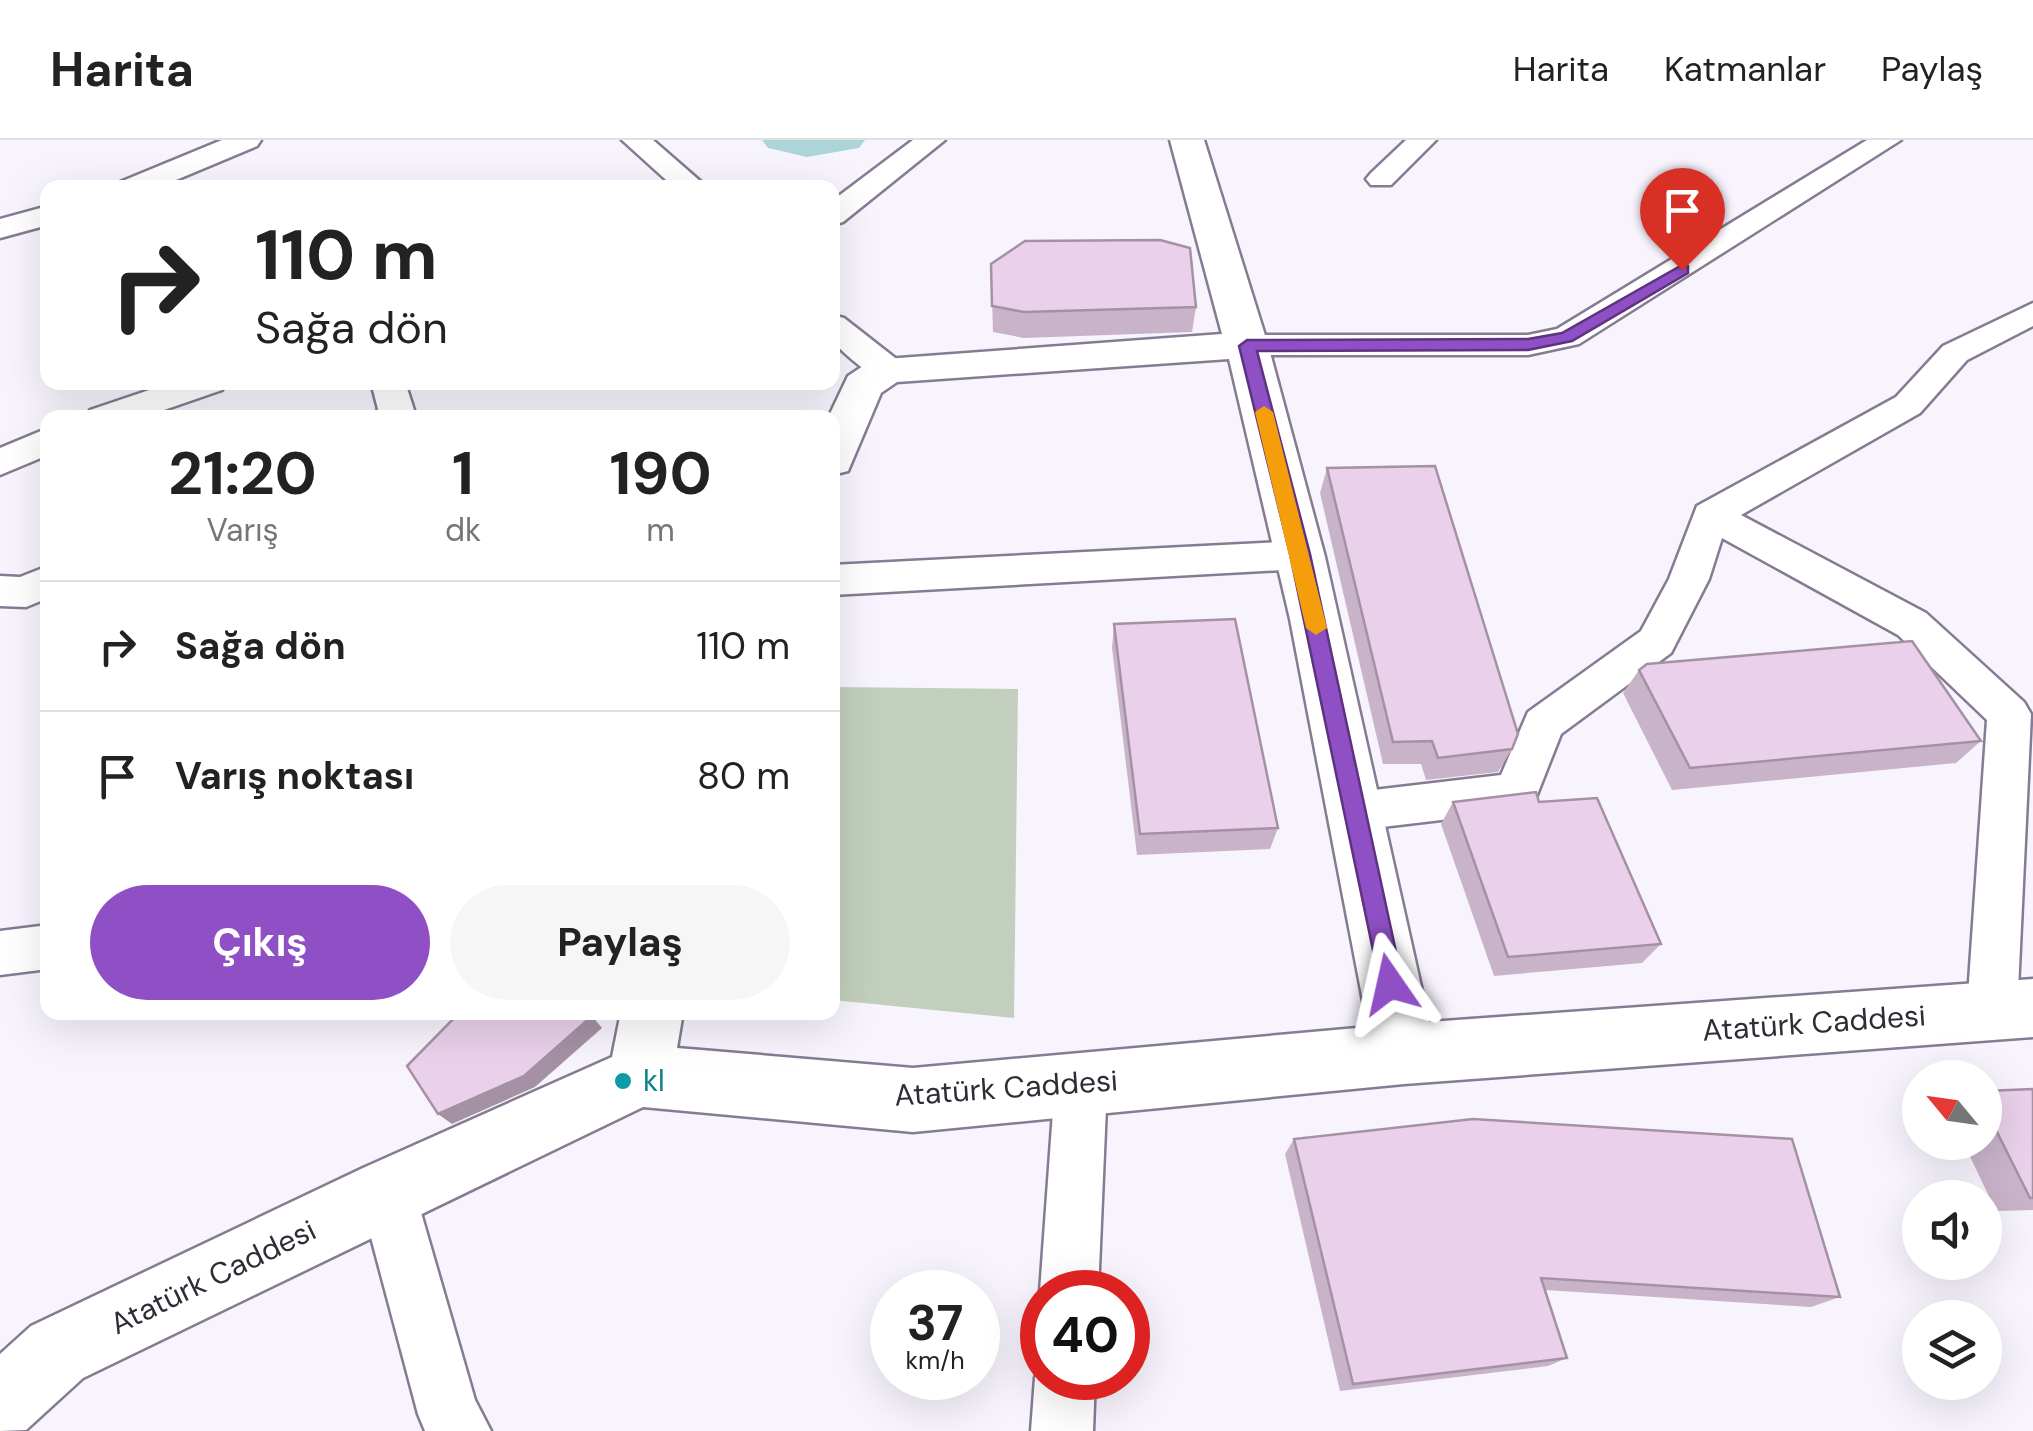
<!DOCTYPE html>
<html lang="tr">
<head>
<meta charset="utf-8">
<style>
  body { margin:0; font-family:"DM Sans",sans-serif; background:#f6f6f6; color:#222; height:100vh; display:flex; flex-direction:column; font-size:38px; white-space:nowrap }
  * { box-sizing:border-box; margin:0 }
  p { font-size:32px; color:#767676 }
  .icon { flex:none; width:55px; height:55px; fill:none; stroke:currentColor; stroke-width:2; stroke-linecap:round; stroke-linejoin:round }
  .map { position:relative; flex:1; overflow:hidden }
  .side { position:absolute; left:40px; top:270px; width:800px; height:610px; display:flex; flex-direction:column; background:#fff; border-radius:20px; box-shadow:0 10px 40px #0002 }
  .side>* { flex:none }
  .banner { position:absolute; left:40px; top:40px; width:800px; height:210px; border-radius:20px; box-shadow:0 10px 40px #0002; background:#fff; color:#222; overflow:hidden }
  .needle { width:65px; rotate:299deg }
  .buttons { position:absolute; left:1902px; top:920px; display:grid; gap:20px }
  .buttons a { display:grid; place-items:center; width:100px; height:100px; border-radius:50%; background:#fff; box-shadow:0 10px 40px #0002; font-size:50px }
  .speed { position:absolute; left:870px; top:1130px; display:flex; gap:20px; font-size:50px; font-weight:700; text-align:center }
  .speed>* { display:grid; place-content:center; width:130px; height:130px; border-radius:50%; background:#fff; box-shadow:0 10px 40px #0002; line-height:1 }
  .speed small { font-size:25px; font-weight:400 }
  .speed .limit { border:15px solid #d22; background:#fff; color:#111 }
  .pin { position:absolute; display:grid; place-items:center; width:85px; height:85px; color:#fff; margin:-102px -42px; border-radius:50% 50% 50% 0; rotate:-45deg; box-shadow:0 0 10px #0007 }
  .pin .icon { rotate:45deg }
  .me { position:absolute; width:110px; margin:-55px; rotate:349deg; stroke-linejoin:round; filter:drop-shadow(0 0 8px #0008) }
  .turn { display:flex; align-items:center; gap:35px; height:210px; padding:0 50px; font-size:45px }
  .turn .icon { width:130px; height:130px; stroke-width:2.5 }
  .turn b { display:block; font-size:70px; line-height:85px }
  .eta { display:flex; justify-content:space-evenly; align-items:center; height:170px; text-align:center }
  .eta b { font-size:60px; font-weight:700; line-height:70px }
  .cta { display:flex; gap:20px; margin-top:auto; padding:20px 50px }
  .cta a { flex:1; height:115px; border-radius:60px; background:#8f4fc5; color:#fff; font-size:40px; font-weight:700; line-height:115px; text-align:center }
  .cta a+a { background:#f6f6f6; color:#222 }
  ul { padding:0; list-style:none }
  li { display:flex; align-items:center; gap:30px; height:130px; padding:0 50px; border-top:2px solid #e0e0e0 }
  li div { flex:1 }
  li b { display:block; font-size:38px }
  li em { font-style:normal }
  header { display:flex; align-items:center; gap:60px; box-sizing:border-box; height:140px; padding:0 50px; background:#fff; border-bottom:2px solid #e0e0e0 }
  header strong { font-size:48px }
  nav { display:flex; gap:55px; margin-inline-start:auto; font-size:35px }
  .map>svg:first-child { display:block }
  .green { fill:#c3cfbd }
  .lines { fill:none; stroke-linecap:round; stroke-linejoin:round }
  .canal { fill:#abd5d9; fill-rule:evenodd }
  .street-casing { stroke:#867b92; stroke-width:5 }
  .secondary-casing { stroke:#867b92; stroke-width:5 }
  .street { fill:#fff; fill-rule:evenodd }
  .secondary { fill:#fff; fill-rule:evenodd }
  .wall { fill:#c9b3c9 }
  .shaded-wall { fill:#a492a4 }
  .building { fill:#ead0ea; stroke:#a492a4; stroke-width:2.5 }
  .route { fill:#8f4fc5; stroke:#5d3380; stroke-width:2.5 }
  .slow { fill:#f59e0b }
  .culture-dot { fill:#0f9aa8; stroke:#fff; stroke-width:4 }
  .labels { text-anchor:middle; stroke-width:8; stroke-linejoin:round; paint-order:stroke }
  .street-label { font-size:30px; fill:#302c35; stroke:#fff }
  .culture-label { font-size:30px; fill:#0d838f; stroke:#fff; text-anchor:start }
</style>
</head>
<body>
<header>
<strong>Harita</strong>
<nav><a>Harita</a><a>Katmanlar</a><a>Paylaş</a></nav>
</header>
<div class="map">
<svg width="2033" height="1291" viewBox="0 0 2033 1291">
  <rect width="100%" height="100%" fill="#f8f4fe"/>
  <path class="green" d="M 833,547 L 1018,549 L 1014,878 L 833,860 Z"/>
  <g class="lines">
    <path class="canal" d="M 762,0 L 865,0 L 859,8 L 807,17 L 768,8 Z"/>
    <defs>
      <path id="street" d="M 222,0 L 261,0 L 257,6 L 157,48 L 116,48 L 120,42 Z
        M 622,0 L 653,0 L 708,48 L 675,48 Z
        M 913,0 L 945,0 L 843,82 L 832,85 L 832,61 Z
        M 1406,0 L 1436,0 L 1391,45 L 1371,45 L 1366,39 L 1371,33 Z
        M 1867,0 L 1901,0 L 1579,204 L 1528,215 L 1247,215 L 1235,212 L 1230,205 L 1235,198 L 1247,195 L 1528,195 L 1557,189 Z
        M 48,66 L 48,85 L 0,98 L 0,79 Z
        M 2033,163 L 2033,186 L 1967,220 L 1920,273 L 1741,375 L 1926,473 L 2024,562 L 2031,574 L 2017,871 L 2010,888 L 1992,895 L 1974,888 L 1967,871 L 1987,580 L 1898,495 L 1722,398 L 1709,439 L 1671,513 L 1561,594 L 1533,665 L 1517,671 L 1357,690 L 1341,685 L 1334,671 L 1341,657 L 1357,652 L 1501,635 L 1528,572 L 1641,491 L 1669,439 L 1697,366 L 1896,257 L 1943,206 Z
        M 832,175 L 844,178 L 899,221 L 904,229 L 899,237 C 872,244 852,218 832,202 Z
        M 173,242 L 227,242 L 222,250 L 141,278 L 86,278 L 90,270 Z
        M 371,242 L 405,242 L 414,270 L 409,278 L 373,278 L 378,269 Z
        M 48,288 L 48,315 L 0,335 L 0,308 Z
        M 1300,401 L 1314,405 L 1320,415 L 1314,425 L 1300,429 L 832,455 L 832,425 Z
        M 48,426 L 48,458 L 26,467 L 0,466 L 0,436 L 20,437 Z
        M 48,785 L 48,829 L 0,835 L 0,791 Z
        M 1081,918 L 1100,926 L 1107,944 L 1098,1152 L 1042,1152 L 1042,1158 L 1040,1152 L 1055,944 L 1062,926 Z
        M 387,1024 L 407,1032 L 415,1052 L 475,1260 L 491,1291 L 425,1291 L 418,1274 L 359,1052 L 367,1032 Z
        M 1042,1220 L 1042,1238 L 1095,1238 L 1093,1291 L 1031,1291 L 1035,1238 Z"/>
      <path id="secondary" d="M 1170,0 L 1204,0 L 1268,205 L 1325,417 L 1429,882 L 2033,839 L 2033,897 L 1404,944 L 913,992 L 643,967 L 83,1238 L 26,1290 L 0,1291 L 0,1214 L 31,1186 L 363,1028 L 612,917 L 621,872 L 683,872 L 677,908 L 913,928 L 1368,887 L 1290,479 L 1229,219 L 897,242 L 881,253 L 848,331 L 832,335 L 832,278 L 828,278 L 848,236 L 872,220 L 1222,194 Z"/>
    </defs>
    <use href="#street" class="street-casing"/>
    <use href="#secondary" class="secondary-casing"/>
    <use href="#street" class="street"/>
    <use href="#secondary" class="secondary"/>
  </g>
  <path class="wall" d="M 991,124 L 1196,167 L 1192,192 L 1024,198 L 993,192 Z
    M 1327,328 L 1512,609 L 1498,632 L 1426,640 L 1421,624 L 1383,624 L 1320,353 Z
    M 1114,484 L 1278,688 L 1270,709 L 1137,715 L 1112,508 Z
    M 1639,530 L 1981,601 L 1956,623 L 1672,650 L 1623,553 Z
    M 1453,662 L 1539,662 L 1661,804 L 1642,823 L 1494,836 L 1441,684 Z
    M 2033,949 L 2033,1070 L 1996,1071 L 1963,1002 L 1985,1002 L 1985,951 Z
    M 1294,999 L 1840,1157 L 1811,1167 L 1545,1150 L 1567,1218 L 1548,1226 L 1340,1251 L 1285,1014 Z"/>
  <path class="shaded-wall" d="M 592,876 L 602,888 L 535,947 L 452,984 L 438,974 Z"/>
  <path class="building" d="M 1160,100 L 1190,108 L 1196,167 L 1024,172 L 992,166 L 991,124 L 1025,101 Z
    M 1435,326 L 1518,594 L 1512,609 L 1438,618 L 1432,601 L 1393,602 L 1327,328 Z
    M 1235,479 L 1278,688 L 1140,694 L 1114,484 Z
    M 1912,501 L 1981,601 L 1690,628 L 1639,530 L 1647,524 Z
    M 1536,652 L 1539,662 L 1597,658 L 1661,804 L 1508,817 L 1453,662 Z
    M 460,872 L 585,872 L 592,876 L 524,936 L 438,974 L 407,926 Z
    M 2033,949 L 2033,1058 L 2030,1058 L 1985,968 L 1985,951 Z
    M 1473,979 L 1792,999 L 1840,1157 L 1541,1138 L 1567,1218 L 1353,1244 L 1294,999 Z"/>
  <path class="route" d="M 1682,125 L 1688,126 L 1688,133 L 1572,201 L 1528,210 L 1257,211 L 1310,414 L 1403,844 L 1399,853 L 1390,856 L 1382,853 L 1290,414 L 1239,206 L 1247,200 L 1528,199 L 1562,193 Z"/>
  <path class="slow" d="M 1264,266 L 1273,272 L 1327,488 L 1316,495 L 1306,488 L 1255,272 Z"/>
  <circle class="culture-dot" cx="623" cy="941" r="10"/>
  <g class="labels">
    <g class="street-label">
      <text transform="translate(1814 883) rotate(-4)" y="10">Atatürk Caddesi</text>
      <text transform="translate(1006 948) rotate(-4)" y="10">Atatürk Caddesi</text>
      <text transform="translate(213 1137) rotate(-26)" y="10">Atatürk Caddesi</text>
    </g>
    <g class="culture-label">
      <text x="643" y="951">kl</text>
    </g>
  </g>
</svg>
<div class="buttons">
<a><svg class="needle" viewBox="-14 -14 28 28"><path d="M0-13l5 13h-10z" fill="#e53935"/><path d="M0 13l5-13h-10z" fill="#767676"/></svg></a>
<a><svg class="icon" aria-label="sound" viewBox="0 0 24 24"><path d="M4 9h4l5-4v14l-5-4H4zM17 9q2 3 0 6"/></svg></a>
<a><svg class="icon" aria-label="layers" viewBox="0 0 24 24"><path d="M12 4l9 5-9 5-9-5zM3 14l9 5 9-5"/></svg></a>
</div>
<div class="speed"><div>37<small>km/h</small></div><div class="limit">40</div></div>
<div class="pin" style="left:1682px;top:130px;background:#d93025"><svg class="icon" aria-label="arrive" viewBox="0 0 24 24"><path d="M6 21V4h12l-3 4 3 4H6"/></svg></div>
<svg class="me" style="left:1390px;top:844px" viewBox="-20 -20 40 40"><path d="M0-17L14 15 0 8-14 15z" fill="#8f4fc5" stroke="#fff" stroke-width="4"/></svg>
<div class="banner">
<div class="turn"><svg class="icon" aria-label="right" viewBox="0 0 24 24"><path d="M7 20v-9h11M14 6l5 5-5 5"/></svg><div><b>110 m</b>Sağa dön</div></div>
</div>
<section class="side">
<div class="eta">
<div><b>21:20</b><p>Varış</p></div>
<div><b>1</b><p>dk</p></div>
<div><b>190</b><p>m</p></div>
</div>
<ul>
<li><svg class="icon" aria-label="right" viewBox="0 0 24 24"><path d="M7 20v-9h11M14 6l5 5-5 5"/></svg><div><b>Sağa dön</b></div><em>110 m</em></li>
<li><svg class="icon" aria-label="arrive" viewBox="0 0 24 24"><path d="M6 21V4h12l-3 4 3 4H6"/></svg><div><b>Varış noktası</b></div><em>80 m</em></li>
</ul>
<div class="cta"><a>Çıkış</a><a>Paylaş</a></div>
</section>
</div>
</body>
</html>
